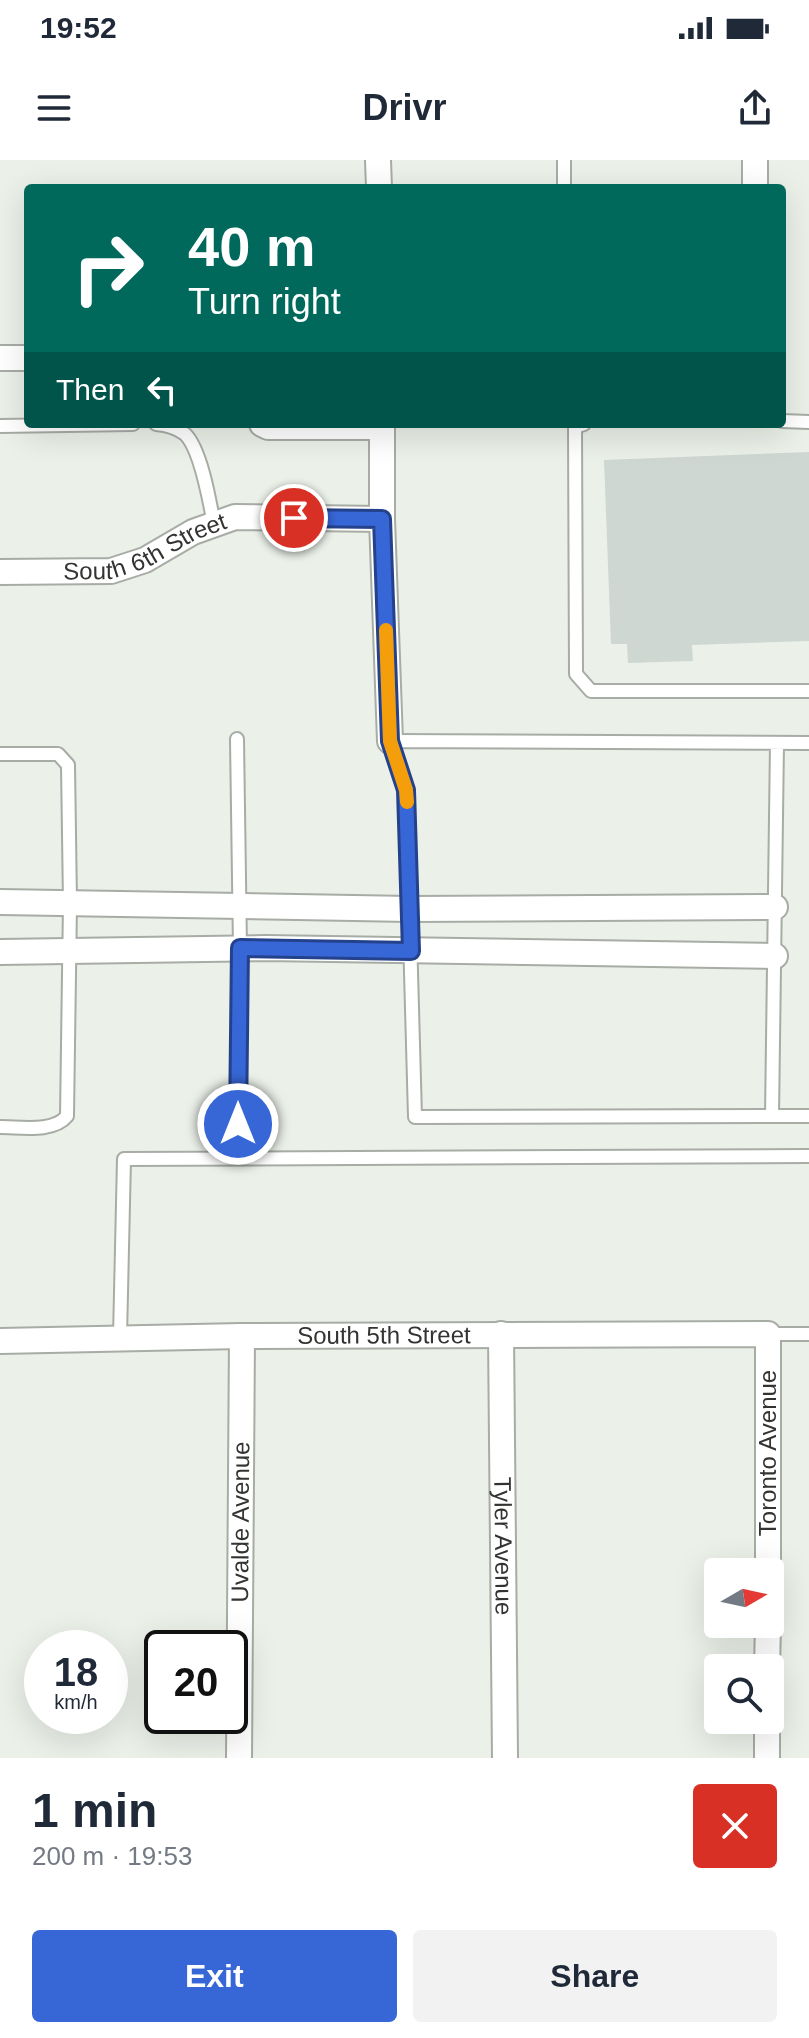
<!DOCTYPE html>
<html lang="en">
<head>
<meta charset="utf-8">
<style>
  body { margin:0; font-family:Helvetica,sans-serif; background:#f2f2f3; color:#1f2937; height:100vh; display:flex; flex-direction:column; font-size:30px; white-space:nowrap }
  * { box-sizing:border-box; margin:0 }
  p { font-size:26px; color:#747a83 }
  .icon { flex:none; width:44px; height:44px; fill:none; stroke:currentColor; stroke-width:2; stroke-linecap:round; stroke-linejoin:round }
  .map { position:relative; height:1598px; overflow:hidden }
  .side { display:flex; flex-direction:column; background:#fff; flex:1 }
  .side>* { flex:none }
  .hud { position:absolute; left:24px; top:24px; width:762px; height:244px; border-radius:8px; box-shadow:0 8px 32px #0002; background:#00695c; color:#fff; overflow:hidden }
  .needle { width:52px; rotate:81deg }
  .buttons { position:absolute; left:704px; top:1398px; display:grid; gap:16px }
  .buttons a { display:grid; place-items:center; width:80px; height:80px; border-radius:8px; background:#fff; box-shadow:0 8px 32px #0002; font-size:40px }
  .speed { position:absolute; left:24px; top:1470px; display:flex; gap:16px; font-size:40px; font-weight:700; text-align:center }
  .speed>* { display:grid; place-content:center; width:104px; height:104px; border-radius:50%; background:#fff; box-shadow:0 8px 32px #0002; line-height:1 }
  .speed small { font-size:20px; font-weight:400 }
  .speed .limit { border:4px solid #111; border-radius:12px; background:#fff; color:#111 }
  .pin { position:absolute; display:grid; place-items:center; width:68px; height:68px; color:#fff; margin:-34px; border:4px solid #fff; border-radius:50%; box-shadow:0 2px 8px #0007 }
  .me { position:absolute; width:88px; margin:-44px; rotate:0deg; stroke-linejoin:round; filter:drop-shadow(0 0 6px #0008) }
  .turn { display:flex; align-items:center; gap:28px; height:168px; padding:0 32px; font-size:36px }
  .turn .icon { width:104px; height:104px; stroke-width:2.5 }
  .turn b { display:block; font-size:56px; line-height:68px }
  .then { display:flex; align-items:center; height:76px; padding:0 32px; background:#0003; gap:16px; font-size:30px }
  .round { display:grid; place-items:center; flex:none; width:84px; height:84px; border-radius:8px; background:#f2f2f3 }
  .overview { display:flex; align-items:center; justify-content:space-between; height:136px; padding:0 32px }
  h1 { font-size:48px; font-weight:600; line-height:60px }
  .cta { display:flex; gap:16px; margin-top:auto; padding:16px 32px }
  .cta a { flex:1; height:92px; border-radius:8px; background:#3766d6; color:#fff; font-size:32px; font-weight:600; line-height:92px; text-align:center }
  .cta a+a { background:#f2f2f3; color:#1f2937 }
  .status { display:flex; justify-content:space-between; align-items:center; height:56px; padding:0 40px; background:#fff; direction:ltr }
  .status svg { height:22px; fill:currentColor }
  header { display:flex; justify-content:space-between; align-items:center; height:104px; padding:0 32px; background:#fff; font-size:36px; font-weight:600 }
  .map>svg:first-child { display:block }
  .building { fill:#cfd7d3 }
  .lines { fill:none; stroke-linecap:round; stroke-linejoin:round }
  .lane-casing { stroke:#a7aca5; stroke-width:16 }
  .street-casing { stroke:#a7aca5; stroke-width:28 }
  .lane { stroke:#fff; stroke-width:12 }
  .street { stroke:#fff; stroke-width:24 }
  .route-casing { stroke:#24428b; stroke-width:20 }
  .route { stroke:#3766d6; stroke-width:14 }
  .slow { stroke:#f59e0b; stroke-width:14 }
  .labels { text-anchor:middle; stroke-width:6; stroke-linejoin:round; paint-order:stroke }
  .street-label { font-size:24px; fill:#323431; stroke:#fff }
</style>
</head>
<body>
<div class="status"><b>19:52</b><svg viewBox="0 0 49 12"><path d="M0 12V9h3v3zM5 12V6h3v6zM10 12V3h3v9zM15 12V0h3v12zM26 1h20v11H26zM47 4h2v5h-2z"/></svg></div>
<header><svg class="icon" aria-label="menu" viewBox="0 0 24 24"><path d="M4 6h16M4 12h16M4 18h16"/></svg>Drivr<svg class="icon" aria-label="share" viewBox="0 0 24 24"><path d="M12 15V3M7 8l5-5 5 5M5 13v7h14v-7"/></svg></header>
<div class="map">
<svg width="809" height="1598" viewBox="0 0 809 1598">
  <rect width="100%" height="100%" fill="#ebf0e9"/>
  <path class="building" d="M 809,292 L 809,481 L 692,485 L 693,501 L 628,503 L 627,484 L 611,484 L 604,300 Z"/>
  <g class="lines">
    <defs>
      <path id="lane" d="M 564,0 L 564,28
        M 782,261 L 809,262
        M 156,264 C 167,265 176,267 185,274 C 201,289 210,343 214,365
        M 584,264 L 575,267 L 576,514 L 591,531 L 809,531
        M 0,266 L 133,264
        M 237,579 L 240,788 L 238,964
        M 809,583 L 390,581 L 406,630 L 415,957 L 809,956
        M 0,594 L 58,594 L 68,605 L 70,743 L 67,956 C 53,973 21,967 0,967
        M 772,956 L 777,583
        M 768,1174 L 809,1174
        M 120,1177 L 124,999 L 809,996"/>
      <g id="street">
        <path d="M 378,0 L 379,28"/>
        <path d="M 755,0 L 755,28"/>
        <path d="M 0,198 L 28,198"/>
        <path d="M 262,264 L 268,267 L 382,267"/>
        <path d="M 382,264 L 382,359 L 390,581"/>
        <path id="s1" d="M 0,412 L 111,411 L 145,400 L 193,372 L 235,357 L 382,359"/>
        <path d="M 0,742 L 410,749 L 775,747"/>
        <path d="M 0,792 L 265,788 L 775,796"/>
        <path id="s2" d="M 501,1174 L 505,1598"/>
        <path id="s3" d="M 0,1181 L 242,1176 L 768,1174 L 768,1412"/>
        <path d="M 767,1508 L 768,1464"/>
        <path id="s4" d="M 239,1598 L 242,1176"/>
        <path d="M 767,1598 L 767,1560"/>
      </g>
    </defs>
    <use href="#lane" class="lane-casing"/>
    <use href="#street" class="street-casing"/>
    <use href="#lane" class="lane"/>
    <use href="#street" class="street"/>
  </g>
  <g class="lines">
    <defs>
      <path id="route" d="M 238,964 L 240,788 L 411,791 L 406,630 L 390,581 L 382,359 L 294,358"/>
    </defs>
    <use href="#route" class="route-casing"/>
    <use href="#route" class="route"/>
    <path class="slow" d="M 386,470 L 390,581 L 406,630 L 407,642"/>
  </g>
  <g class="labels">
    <g class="street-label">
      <text dy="8" stroke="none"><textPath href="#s1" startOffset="150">South 6th Street</textPath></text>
      <text dy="8" stroke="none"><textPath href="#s3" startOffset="384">South 5th Street</textPath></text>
      <text transform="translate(768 1293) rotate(-90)" y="8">Toronto Avenue</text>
      <text dy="8" stroke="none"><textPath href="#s4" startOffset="236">Uvalde Avenue</textPath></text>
      <text dy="8" stroke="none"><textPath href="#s2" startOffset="212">Tyler Avenue</textPath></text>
    </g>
  </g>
</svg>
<div class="buttons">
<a><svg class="needle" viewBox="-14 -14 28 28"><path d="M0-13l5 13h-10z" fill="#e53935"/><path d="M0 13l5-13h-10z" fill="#747a83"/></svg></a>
<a><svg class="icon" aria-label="search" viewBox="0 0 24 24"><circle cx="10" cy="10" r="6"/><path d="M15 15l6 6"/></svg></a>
</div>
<div class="speed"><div>18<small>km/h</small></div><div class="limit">20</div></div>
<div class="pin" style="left:294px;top:358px;background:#d93025"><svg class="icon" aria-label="arrive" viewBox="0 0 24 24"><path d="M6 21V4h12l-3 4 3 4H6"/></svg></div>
<svg class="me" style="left:238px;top:964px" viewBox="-20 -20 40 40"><circle r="17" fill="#3766d6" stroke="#fff" stroke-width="3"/><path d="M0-11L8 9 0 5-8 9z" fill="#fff"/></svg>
<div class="hud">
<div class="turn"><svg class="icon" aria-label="right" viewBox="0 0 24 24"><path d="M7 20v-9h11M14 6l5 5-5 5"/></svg><div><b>40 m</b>Turn right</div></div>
<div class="then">Then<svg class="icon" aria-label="left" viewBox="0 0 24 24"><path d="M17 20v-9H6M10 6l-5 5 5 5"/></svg></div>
</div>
</div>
<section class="side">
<div class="overview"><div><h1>1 min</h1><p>200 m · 19:53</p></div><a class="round" style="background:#d93025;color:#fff"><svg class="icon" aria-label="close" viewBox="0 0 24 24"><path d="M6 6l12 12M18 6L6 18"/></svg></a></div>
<div class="cta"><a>Exit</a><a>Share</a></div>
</section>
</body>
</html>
